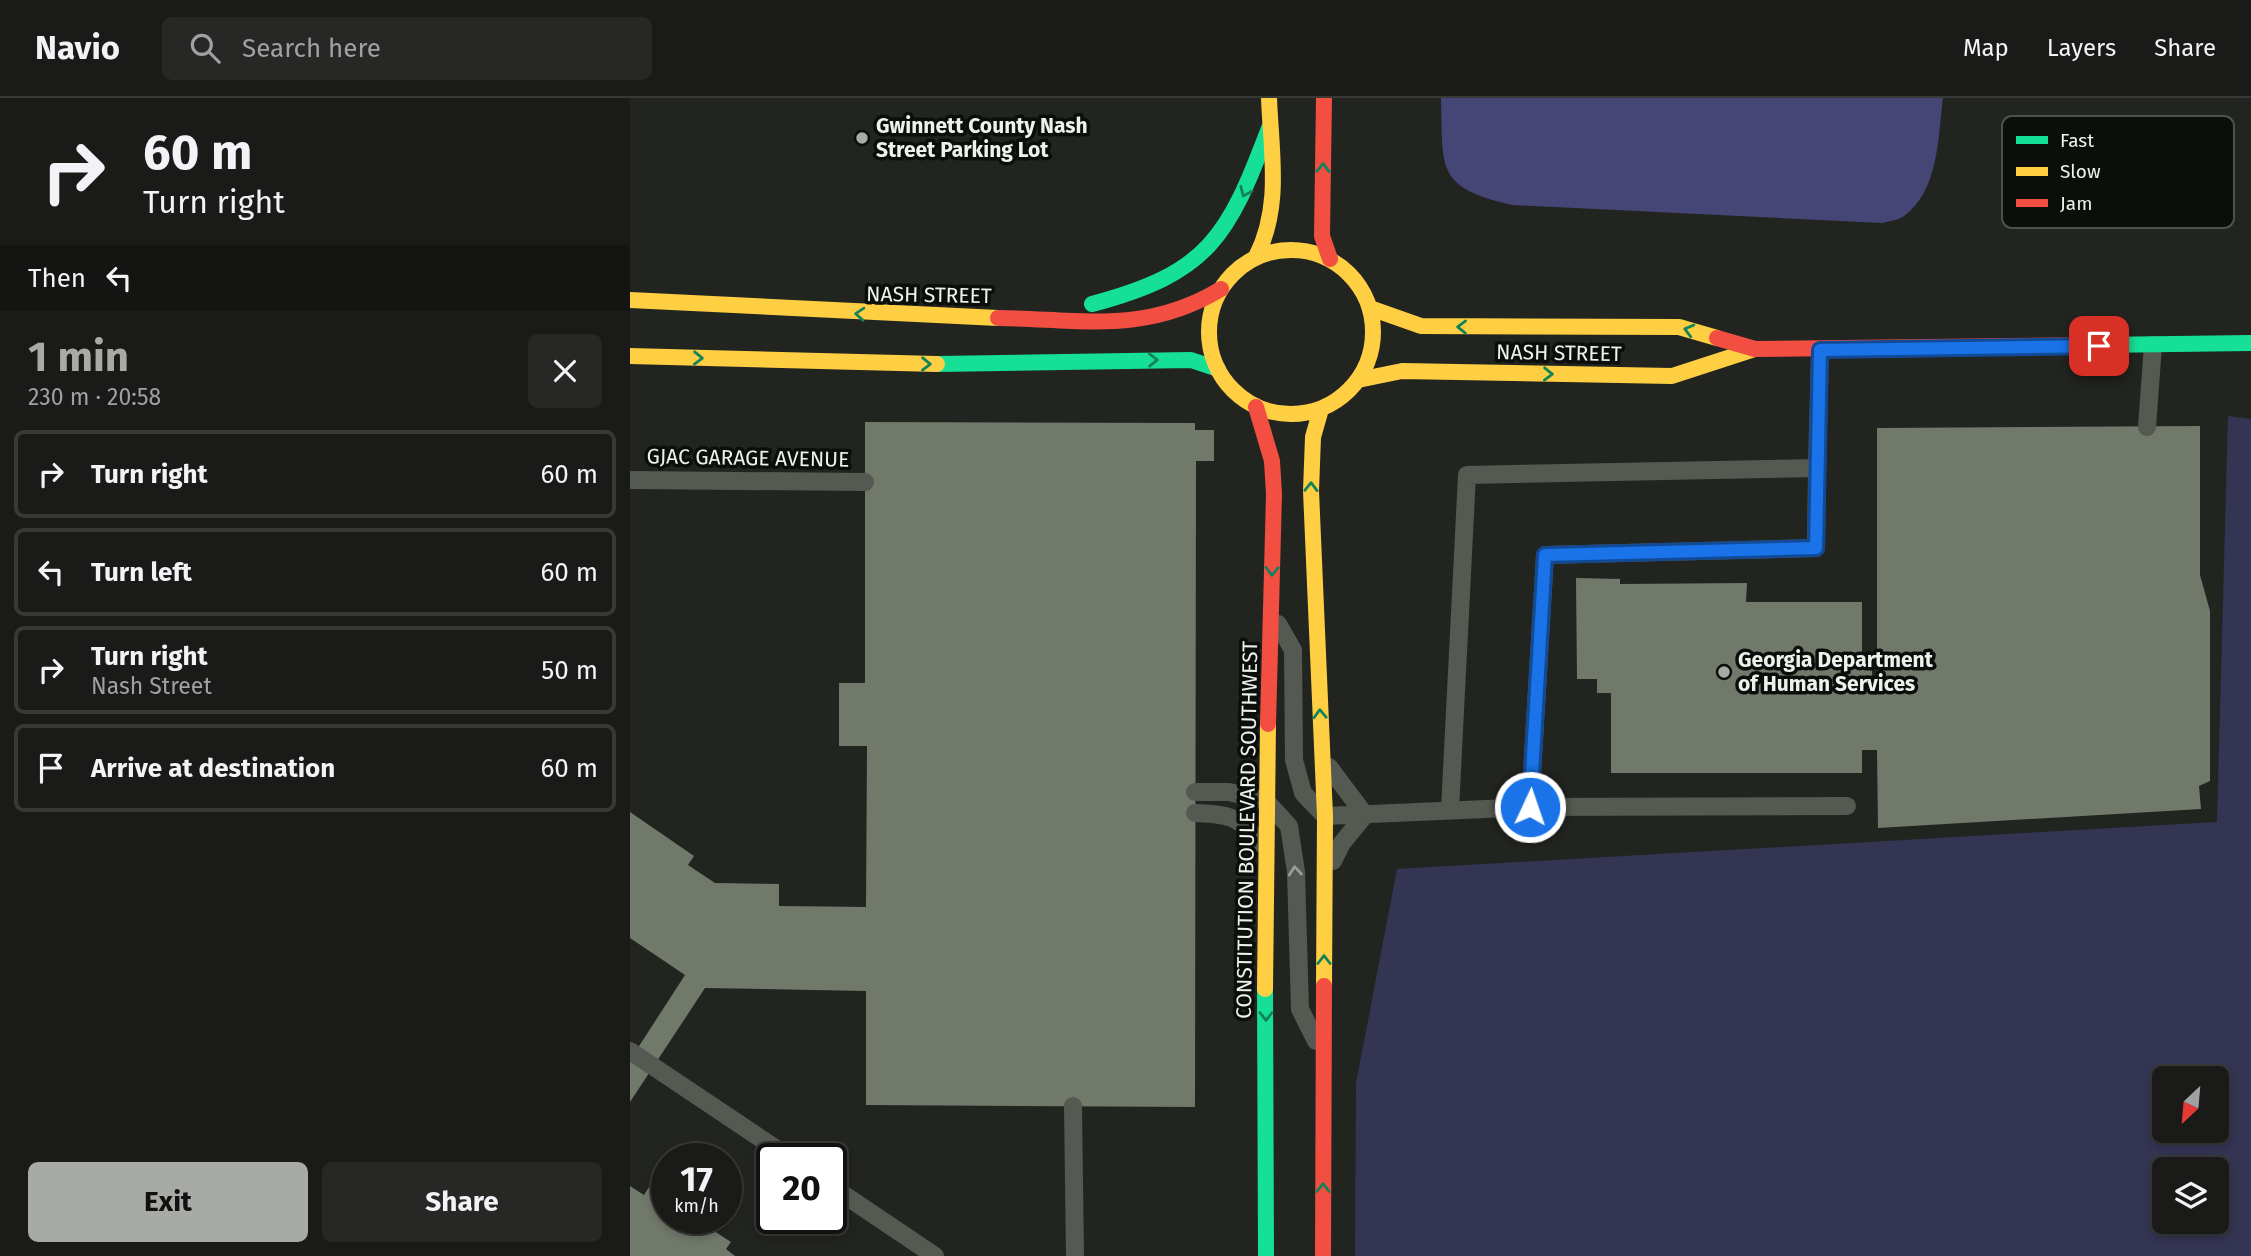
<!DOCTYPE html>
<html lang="en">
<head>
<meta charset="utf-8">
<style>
  body { margin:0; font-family:"Fira Sans",sans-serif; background:#272825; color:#f1f3f6; height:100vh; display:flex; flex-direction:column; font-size:26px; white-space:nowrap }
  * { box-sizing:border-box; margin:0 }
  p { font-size:23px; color:#9fa1a2 }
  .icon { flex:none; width:38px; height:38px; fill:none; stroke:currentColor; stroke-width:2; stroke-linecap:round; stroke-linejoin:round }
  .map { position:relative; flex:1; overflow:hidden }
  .details { display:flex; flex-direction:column; background:#1a1b18; width:630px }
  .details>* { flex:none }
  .guide { background:#1a1b18; color:#f1f3f6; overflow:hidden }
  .needle { width:46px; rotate:206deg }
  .fabs { position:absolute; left:1522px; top:968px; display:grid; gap:14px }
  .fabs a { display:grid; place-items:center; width:77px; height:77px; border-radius:10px; background:#1a1b18; box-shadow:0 4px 10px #0003,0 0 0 2px #383937; font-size:35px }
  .speed { position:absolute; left:21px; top:1045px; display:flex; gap:14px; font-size:35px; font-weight:700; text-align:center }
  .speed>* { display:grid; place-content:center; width:91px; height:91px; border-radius:50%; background:#1a1b18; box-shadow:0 4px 10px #0003,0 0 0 2px #383937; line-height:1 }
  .speed small { font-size:18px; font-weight:400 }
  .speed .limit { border:4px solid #111; border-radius:10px; background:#fff; color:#111 }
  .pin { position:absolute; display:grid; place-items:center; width:60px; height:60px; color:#fff; margin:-30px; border-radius:14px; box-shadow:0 4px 10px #0006 }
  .me { position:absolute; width:77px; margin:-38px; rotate:3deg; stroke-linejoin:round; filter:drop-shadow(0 0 5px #0008) }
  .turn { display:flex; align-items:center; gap:24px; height:147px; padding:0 28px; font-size:32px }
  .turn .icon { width:91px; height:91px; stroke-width:2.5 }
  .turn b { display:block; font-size:49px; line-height:60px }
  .then { display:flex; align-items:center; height:66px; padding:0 28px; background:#0003; gap:14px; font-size:26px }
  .round { display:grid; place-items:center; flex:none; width:74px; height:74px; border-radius:10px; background:#272825 }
  .summary { display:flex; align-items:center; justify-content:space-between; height:119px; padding:0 28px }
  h1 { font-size:42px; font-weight:700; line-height:52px; color:#a7aaa5 }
  .cta { display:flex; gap:14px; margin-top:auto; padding:14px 28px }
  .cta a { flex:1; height:80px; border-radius:10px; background:#a7aaa5; color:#111; font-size:28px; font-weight:700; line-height:80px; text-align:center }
  .cta a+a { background:#272825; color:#f1f3f6 }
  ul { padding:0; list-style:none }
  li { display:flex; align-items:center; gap:21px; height:88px; margin:0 14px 10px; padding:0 14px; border:4px solid #383937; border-radius:10px }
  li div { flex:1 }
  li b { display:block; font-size:26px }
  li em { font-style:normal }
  header { display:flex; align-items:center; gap:42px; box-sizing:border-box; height:98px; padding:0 35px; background:#1a1b18; border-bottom:2px solid #383937 }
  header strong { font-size:33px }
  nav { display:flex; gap:38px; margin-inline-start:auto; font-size:24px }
  .search { width:490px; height:63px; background:#272825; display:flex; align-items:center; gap:18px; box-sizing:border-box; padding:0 24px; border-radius:10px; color:#9fa1a2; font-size:26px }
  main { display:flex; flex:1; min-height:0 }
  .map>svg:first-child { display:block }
  .green { fill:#343453; fill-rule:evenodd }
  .water { fill:#464676 }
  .building { fill:#71796b }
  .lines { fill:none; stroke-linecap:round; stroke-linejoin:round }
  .lane { stroke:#545951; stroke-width:18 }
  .fast { stroke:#16e098; stroke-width:16 }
  .slow { stroke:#ffcf43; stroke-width:16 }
  .jam { stroke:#f24e42; stroke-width:16 }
  .oneway { stroke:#128259 }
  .oneway2 { stroke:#999e97 }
  .route-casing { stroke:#114b97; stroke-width:18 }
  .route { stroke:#1a73e8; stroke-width:12 }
  .poi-dot { fill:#a7aaa5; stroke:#0c0e0b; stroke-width:2.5 }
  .labels { text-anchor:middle; stroke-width:7; stroke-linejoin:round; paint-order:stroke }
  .poi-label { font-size:21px; font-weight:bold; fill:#eef2ec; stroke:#0c0e0b; text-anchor:start }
  .street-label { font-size:21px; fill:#eef2ec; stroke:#0c0e0b }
  .key { fill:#0c0e0b; stroke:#50524e; stroke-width:2 }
  .key-label { font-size:19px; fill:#eef2ec }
</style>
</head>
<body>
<header>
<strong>Navio</strong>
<div class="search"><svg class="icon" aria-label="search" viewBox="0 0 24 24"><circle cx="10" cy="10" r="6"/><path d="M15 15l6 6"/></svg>Search here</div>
<nav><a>Map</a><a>Layers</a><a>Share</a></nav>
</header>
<main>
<section class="details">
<div class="guide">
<div class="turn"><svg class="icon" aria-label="right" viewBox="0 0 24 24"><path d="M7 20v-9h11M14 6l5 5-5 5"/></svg><div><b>60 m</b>Turn right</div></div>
<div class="then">Then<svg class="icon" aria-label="left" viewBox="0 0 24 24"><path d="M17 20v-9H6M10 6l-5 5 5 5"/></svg></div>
</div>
<div class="summary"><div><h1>1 min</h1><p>230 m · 20:58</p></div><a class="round"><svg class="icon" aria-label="close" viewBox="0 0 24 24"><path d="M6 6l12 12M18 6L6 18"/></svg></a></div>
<ul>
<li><svg class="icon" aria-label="right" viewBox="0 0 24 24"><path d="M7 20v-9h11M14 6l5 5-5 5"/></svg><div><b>Turn right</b></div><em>60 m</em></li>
<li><svg class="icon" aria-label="left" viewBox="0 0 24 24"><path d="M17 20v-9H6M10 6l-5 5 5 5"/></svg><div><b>Turn left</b></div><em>60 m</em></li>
<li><svg class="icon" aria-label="right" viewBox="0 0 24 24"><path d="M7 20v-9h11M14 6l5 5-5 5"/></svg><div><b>Turn right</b><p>Nash Street</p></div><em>50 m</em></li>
<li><svg class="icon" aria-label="arrive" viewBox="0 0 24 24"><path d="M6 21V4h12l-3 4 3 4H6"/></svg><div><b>Arrive at destination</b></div><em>60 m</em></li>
</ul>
<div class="cta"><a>Exit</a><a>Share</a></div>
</section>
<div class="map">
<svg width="1621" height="1158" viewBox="0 0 1621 1158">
  <rect width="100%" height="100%" fill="#222420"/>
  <path class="green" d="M 1598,318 L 1621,321 L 1621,1158 L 725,1158 L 726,985 L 767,771 L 1587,724 ZM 1535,980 L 1587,980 L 1587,1032 L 1535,1032 ZM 1535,1071 L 1587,1071 L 1587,1124 L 1535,1124 Z"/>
  <path class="water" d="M 811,0 L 1313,0 C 1308,38 1309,93 1274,118 C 1269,122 1259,123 1253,125 L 882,107 C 805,89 813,71 811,0 Z"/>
  <path class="building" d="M 235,324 L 565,325 L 565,332 L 584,332 L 584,363 L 566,363 L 565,1009 L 236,1007 L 236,893 L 75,890 L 0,1004 L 0,962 L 55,877 L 0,840 L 0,714 L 64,758 L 58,767 L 85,785 L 149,786 L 149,808 L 236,809 L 237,648 L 209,648 L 209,585 L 235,585 Z
    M 1570,328 L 1570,477 L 1580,513 L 1580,683 L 1569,688 L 1571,711 L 1248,730 L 1247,652 L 1232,652 L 1232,675 L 981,675 L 981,595 L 967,595 L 967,581 L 947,581 L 946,480 L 990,481 L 990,486 L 1117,485 L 1116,504 L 1232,504 L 1232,566 L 1242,567 L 1242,596 L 1247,597 L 1247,330 Z
    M 0,1088 L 14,1097 L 19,1089 L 37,1101 L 37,1120 L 64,1120 L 101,1144 L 96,1151 L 105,1158 L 0,1158 Z"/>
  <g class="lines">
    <path class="lane" d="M 1517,329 L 1523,247
      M 0,382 L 235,384
      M 648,526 L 663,552 L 664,662 L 673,695 L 695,718 L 900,709 L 915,457 L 1186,450 L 1187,370
      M 699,669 L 735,717 L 712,745 L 703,763
      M 565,694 L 599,694 L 636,703 L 659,728 L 666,774 L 670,911 L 686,943
      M 900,709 L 1217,708
      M 820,712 L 837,377 L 1187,370 L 1190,252
      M 565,715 C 600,717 608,717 630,745
      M 0,953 L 160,1060
      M 443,1008 L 445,1158
      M 201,1088 L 305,1158"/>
    <path class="fast" d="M 462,206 C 579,175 598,139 639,30
      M 1467,247 L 1621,245
      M 307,266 L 561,262 L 588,271
      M 635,891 L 636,1158"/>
    <path class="slow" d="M579 234a82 82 0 1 1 164 0a82 82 0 1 1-164 0Z
      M 626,159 C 652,108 641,55 639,0
      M 0,202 L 368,220
      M 740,210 L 791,228 L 1049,229 L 1087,240
      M 0,258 L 307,266
      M 728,282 L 772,273 L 1042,278 L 1125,251
      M 691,311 L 683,339 L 681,393 L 695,718 L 694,888
      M 635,891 L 638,626"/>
    <path class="jam" d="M 694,0 L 692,138 L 700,161
      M 368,220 C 450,221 515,237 591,191
      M 1087,240 L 1125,251 L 1467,247
      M 626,309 L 642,363 L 644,396 L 638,626
      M 693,1158 L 694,888"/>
  </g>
  <defs><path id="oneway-chevron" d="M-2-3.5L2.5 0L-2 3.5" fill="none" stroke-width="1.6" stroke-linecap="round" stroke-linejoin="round" transform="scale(1.75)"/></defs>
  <g class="oneway">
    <use href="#oneway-chevron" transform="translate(693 70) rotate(-89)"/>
    <use href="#oneway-chevron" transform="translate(615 94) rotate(114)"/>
    <use href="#oneway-chevron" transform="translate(230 216) rotate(-176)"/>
    <use href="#oneway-chevron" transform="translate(832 229) rotate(-179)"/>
    <use href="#oneway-chevron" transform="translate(1059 232) rotate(-165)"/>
    <use href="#oneway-chevron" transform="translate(68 260) rotate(1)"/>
    <use href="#oneway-chevron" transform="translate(523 262) rotate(-1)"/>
    <use href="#oneway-chevron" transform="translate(296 266) rotate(1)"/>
    <use href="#oneway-chevron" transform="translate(918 276) rotate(1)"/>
    <use href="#oneway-chevron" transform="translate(681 389) rotate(-89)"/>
    <use href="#oneway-chevron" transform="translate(642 473) rotate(92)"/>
    <use href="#oneway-chevron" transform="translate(690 616) rotate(-92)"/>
    <use href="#oneway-chevron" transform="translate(694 862) rotate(-90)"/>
    <use href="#oneway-chevron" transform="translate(636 918) rotate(90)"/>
    <use href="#oneway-chevron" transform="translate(693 1090) rotate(-90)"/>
  </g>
  <use class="oneway2" href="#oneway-chevron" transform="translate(665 773) rotate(-95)"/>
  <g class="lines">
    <defs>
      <path id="route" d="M 900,709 L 915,457 L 1186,450 L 1190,252 L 1469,248"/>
    </defs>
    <use href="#route" class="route-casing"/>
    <use href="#route" class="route"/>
  </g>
  <g class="poi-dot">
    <circle cx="232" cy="40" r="7"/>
    <circle cx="1094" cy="574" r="7"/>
  </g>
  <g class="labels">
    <g class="poi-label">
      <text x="246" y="35">Gwinnett County Nash<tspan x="246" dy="24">Street Parking Lot</tspan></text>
      <text x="1108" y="569">Georgia Department<tspan x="1108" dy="24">of Human Services</tspan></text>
    </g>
    <g class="street-label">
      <text transform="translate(299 197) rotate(1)" y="7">NASH STREET</text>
      <text transform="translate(929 255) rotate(1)" y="7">NASH STREET</text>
      <text transform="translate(118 360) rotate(1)" y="7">GJAC GARAGE AVENUE</text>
      <text transform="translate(617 732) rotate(-89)" y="7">CONSTITUTION BOULEVARD SOUTHWEST</text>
    </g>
  </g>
  <rect x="1372" y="18" width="232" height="112" rx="10" class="key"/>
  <rect x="1386" y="38" width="32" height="8" fill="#16e098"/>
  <rect x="1386" y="69" width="32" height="9" fill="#ffcf43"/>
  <rect x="1386" y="101" width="32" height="8" fill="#f24e42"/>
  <g class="key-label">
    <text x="1430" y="49">Fast</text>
    <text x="1430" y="80">Slow</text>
    <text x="1430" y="112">Jam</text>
  </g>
</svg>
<div class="fabs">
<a><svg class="needle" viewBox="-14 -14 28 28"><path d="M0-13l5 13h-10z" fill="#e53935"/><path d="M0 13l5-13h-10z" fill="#9fa1a2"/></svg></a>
<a><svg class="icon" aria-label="layers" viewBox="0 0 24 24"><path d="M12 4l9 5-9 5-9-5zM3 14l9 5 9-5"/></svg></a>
</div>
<div class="speed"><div>17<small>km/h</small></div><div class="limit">20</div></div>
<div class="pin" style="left:1469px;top:248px;background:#d93025"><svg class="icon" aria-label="arrive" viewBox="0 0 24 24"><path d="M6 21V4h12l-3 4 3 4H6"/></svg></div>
<svg class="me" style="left:900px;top:709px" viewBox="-20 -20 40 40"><circle r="17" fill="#1a73e8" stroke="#fff" stroke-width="3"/><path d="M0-11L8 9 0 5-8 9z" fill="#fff"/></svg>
</div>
</main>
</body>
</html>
